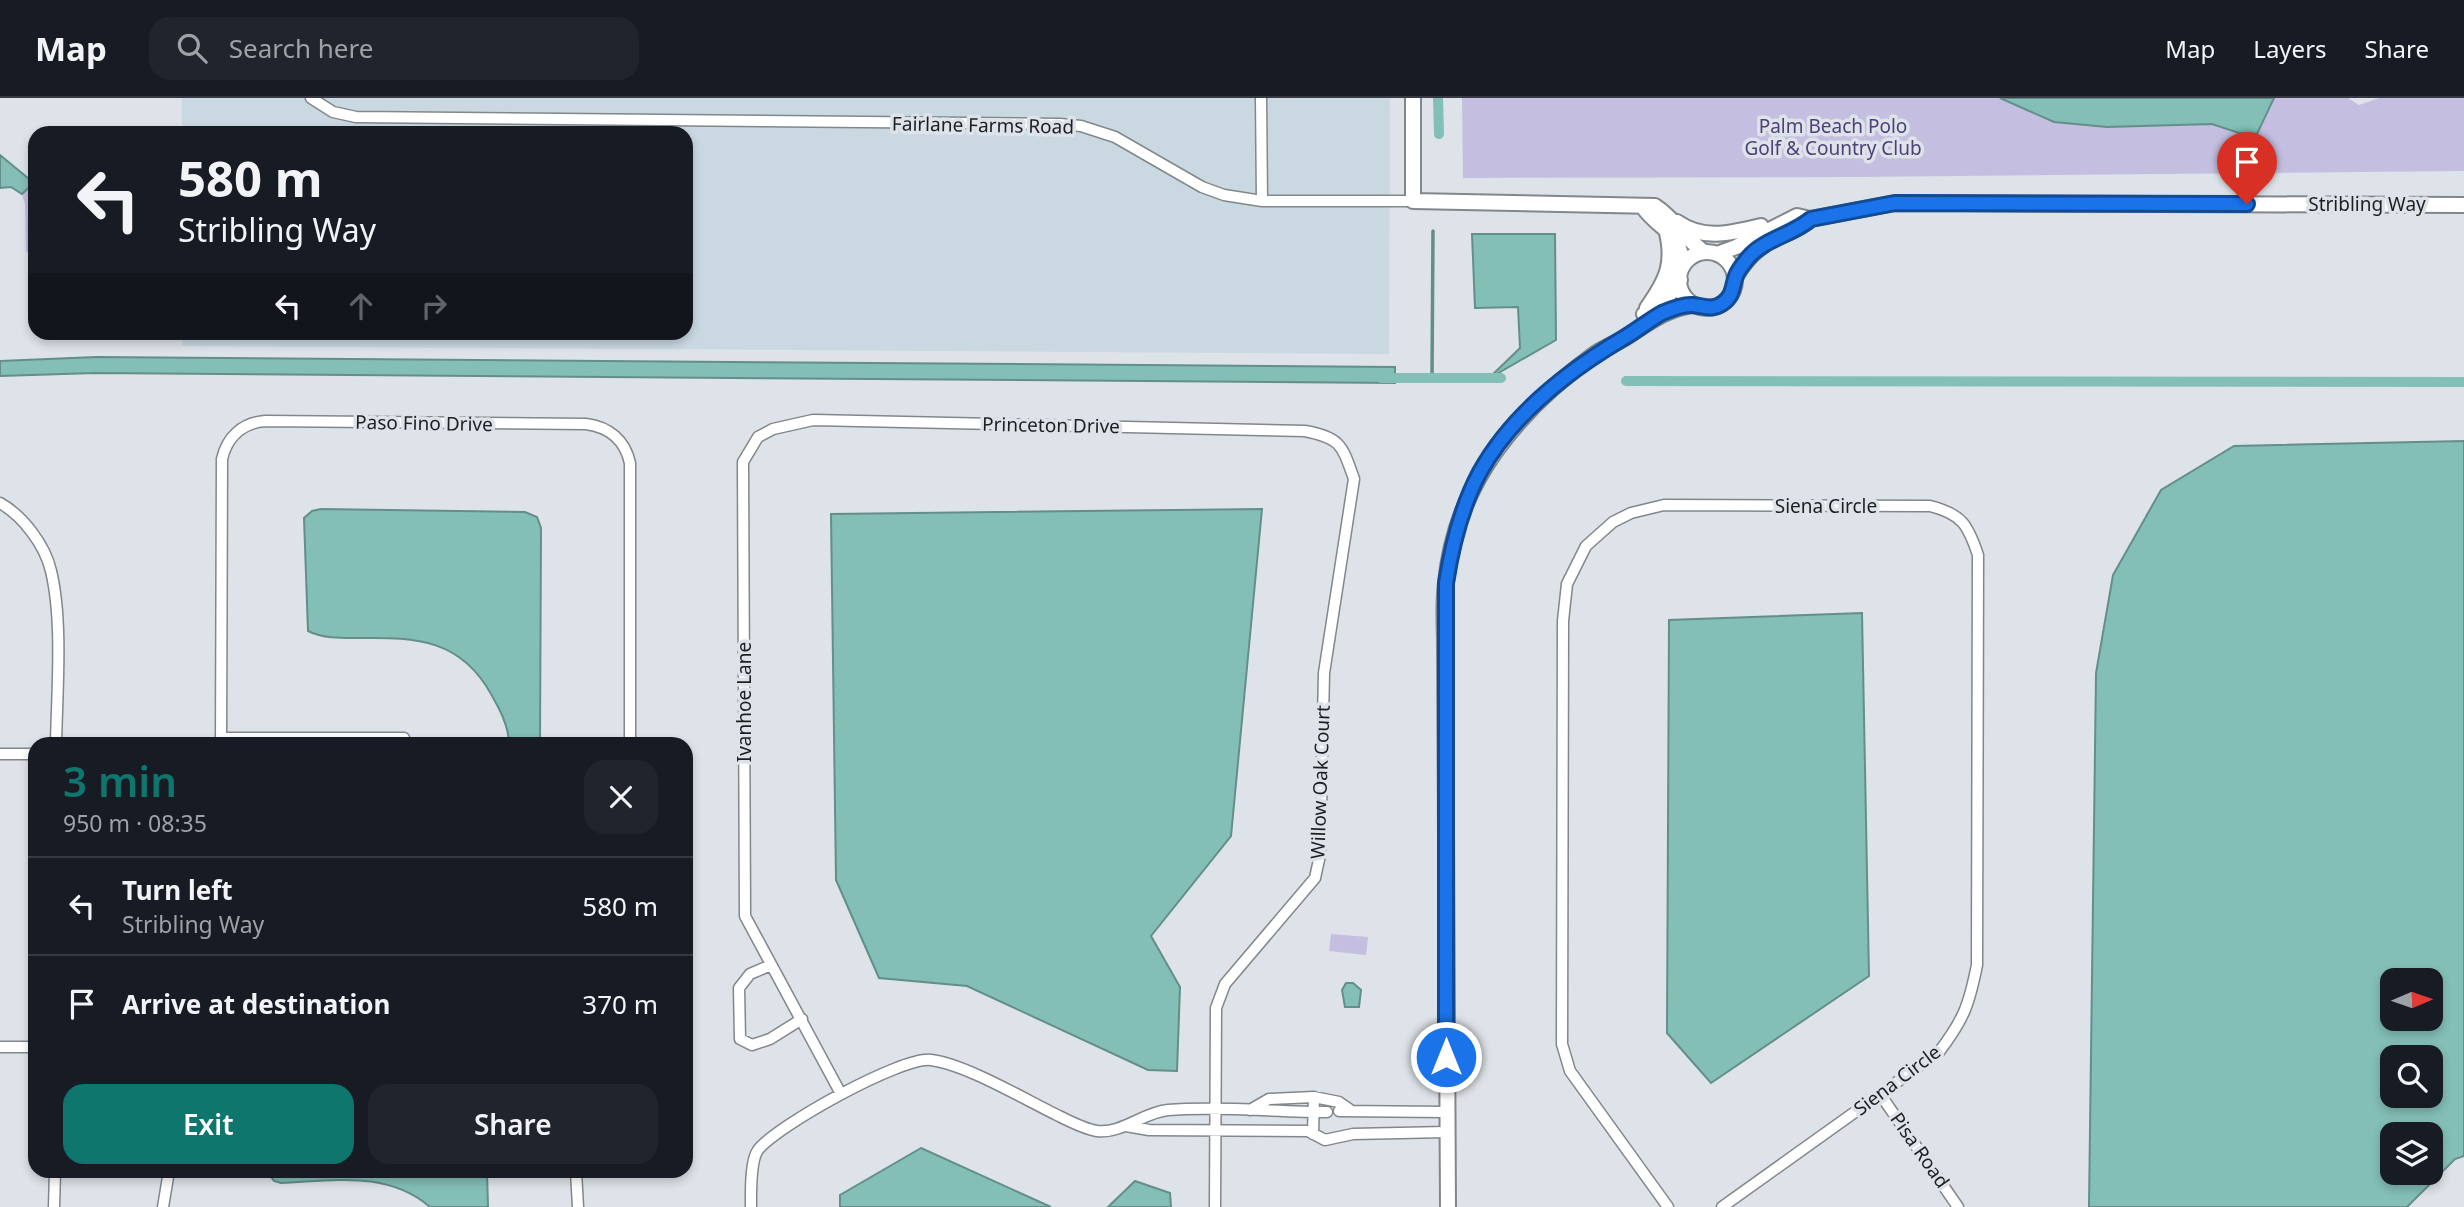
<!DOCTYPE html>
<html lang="en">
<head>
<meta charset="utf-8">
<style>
  body { margin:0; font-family:"Noto Sans",sans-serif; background:#20242c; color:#f1f3f6; height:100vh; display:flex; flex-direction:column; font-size:26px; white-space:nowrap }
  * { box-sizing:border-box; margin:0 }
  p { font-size:23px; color:#9ea1a6 }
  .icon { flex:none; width:38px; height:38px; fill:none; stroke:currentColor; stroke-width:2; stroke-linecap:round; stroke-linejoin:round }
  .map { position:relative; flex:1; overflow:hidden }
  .side { position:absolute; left:28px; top:639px; width:665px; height:441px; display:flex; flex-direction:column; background:#171b24; border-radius:21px; box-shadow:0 4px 10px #0003 }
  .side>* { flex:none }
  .guide { position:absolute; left:28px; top:28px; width:665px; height:214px; border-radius:21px; box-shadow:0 4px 10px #0003; background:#171b24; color:#f1f3f6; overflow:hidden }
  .needle { width:46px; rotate:88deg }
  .tools { position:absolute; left:2380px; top:870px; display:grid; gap:14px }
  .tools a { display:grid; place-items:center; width:63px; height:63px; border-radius:14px; background:#171b24; box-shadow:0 4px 10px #0003; font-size:35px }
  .pin { position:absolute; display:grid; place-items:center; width:60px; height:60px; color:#fff; margin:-72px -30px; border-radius:50% 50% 50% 0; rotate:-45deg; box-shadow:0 0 7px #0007 }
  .pin .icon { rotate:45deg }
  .me { position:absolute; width:77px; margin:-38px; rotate:0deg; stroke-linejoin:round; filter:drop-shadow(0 0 5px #0008) }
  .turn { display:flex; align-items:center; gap:24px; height:147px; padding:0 35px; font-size:32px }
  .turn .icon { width:91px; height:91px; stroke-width:2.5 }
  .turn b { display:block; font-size:49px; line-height:60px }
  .lanes { display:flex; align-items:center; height:66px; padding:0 35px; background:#0003; justify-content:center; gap:35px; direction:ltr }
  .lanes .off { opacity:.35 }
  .round { display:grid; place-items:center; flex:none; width:74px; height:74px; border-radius:21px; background:#20242c }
  .head { display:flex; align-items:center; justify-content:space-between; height:119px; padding:0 35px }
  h1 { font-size:42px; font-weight:600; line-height:52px; color:#0f766e }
  .button { display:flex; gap:14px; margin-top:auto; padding:14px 35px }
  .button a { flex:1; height:80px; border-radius:21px; background:#0f766e; color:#fff; font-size:28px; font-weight:600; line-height:80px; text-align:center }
  .button a+a { background:#20242c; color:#f1f3f6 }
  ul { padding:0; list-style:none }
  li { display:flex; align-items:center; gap:21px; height:98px; padding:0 35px; border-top:2px solid #363941 }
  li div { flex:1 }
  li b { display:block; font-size:26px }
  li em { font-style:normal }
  header { display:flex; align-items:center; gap:42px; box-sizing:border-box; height:98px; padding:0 35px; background:#171b24; border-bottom:2px solid #363941 }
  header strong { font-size:33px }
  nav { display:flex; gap:38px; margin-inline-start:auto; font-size:24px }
  .search { width:490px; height:63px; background:#20242c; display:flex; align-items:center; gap:18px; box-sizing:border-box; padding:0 24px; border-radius:21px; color:#9ea1a6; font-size:26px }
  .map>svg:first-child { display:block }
  .built { fill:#cad8e1 }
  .green { fill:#c4bfe0 }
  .water { fill:#83beb7; stroke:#648e8a; stroke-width:2; fill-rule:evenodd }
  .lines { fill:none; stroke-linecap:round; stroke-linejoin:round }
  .stream { stroke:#648e8a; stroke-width:3.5 }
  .canal { stroke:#83beb7; stroke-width:10 }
  .street-casing { stroke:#81878b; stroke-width:13 }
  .secondary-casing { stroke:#81878b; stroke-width:18 }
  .street { stroke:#fff; stroke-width:10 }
  .secondary { stroke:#fff; stroke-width:14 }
  .route-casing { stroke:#114b97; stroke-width:18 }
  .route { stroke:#1a73e8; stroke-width:12 }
  .labels { text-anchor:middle; stroke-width:7; stroke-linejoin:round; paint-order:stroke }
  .street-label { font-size:19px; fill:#1d1f21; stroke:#dde3e8 }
  .park-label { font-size:19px; fill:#4e417a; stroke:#dde3e8 }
</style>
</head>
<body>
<header>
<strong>Map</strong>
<div class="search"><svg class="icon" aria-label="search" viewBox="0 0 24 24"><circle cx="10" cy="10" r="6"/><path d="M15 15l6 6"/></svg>Search here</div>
<nav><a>Map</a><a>Layers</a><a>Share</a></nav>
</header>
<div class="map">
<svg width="2464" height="1109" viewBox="0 0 2464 1109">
  <rect width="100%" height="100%" fill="#dde3e8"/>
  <path class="built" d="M 182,0 L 1390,0 L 1389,256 L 182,248 L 182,234 L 686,234 L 686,35 L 182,35 Z"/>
  <path class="green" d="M 1462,0 L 2000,0 L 2054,24 L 2107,29 L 2212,26 L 2239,35 L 2263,26 L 2274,0 L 2348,0 L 2359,7 L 2379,0 L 2464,0 L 2464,73 L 1857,79 L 1463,80 Z
    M 34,85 L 35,85 L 35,162 L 26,153 L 25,106 L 22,96 Z
    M 1331,836 L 1368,839 L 1366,857 L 1329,853 Z"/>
  <path class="water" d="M 2000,0 L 2274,0 L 2257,36 L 2239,35 L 2212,26 L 2107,29 L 2054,24 Z
    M 0,57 L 34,85 L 22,96 L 11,89 L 0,90 Z
    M 1472,136 L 1555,136 L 1556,242 L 1488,281 L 1520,250 L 1518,209 L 1475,210 Z
    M 96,259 L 1395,269 L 1395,285 L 95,275 L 0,278 L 0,263 Z
    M 2464,343 L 2464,1058 L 2455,1061 L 2407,1109 L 2089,1109 L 2096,575 L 2113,477 L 2161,392 L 2234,348 ZM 2392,882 L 2431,882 L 2431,920 L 2392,920 ZM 2392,959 L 2431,959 L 2431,998 L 2392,998 ZM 2392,1036 L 2431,1036 L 2431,1074 L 2392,1074 Z
    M 321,411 L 525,414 L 537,419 L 541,430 L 540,646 L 509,646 C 509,628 499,610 491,596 C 461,542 417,539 361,540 C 344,540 324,541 308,533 L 304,420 L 312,413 Z
    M 1262,411 L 1231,738 L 1151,838 L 1180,889 L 1177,973 L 1148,972 L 967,888 L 879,880 L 836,782 L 831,416 Z
    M 1862,515 L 1869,878 L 1711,985 L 1667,935 L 1669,522 Z
    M 1346,885 L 1353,885 L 1361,892 L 1359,909 L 1345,909 L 1342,892 Z
    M 921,1050 L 1051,1109 L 840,1109 L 840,1097 Z
    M 267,1073 L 487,1073 L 488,1109 L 430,1109 C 387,1072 333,1083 281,1085 L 274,1083 Z
    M 1135,1083 L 1170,1095 L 1171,1109 L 1108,1109 Z"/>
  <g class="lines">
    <path class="stream" d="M 1432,280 L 1433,133"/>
    <path class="canal" d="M 1438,0 L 1439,36
      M 1381,280 L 1501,280
      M 1626,283 L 2464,284"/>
    <defs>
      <path id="street" d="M 311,0 L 333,14 L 356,19 L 1060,26 L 1081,28 L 1115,39 L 1202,89 L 1224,97 L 1262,103 L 1413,103
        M 1261,0 L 1262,103
        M 0,405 C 23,418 45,447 51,473 C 63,523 57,593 56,646
        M 221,640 L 404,640
        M 221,646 L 222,361 C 227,339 242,325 265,323 L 586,326 C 609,329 625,342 630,365 L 630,646
        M 0,656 L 35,656
        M 771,867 L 750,876 L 739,890 L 740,941 L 752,947 L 770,941 L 802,921
        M 0,949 L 35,949
        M 841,996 L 745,818 L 743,364 L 758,339 L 773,331 L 813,322 L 1305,333 C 1341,340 1342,347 1354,381 L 1324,575 L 1320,757 L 1315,780 L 1225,886 L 1216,910 L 1215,1109
        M 1880,996 L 1958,1109
        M 1250,1012 L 1269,1001 L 1314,999 L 1339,1004 L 1352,1013
        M 1339,1013 L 1446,1014
        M 1126,1028 L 1149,1032 L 1308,1033 L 1325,1042 L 1353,1036 L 1446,1034
        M 1313,1036 L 1314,999
        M 576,1073 L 578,1109
        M 54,1109 L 55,1073
        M 163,1109 L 169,1073
        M 751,1109 C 751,1095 750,1063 758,1052 C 776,1028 902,958 931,962 C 965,966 1024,1001 1057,1017 C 1069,1023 1084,1031 1097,1033 C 1122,1036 1144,1014 1168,1012 C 1221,1008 1274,1014 1327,1014
        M 1668,1109 L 1570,973 L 1562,946 L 1563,523 L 1567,486 L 1586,448 L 1613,424 L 1631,415 L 1664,407 L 1930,408 C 1962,416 1968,427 1978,457 L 1977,867 C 1969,907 1964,921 1939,954 L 1722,1109"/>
      <path id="secondary" d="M 1413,0 L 1413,103 L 1655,108 C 1675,121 1685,141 1704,154
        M 1643,109 C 1662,135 1678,129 1683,168
        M 1677,124 C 1704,143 1731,135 1761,128
        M1679 182a28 28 0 1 1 56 0a28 28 0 1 1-56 0Z
        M 1717,156 L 1736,149 L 1797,118 L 1810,121 L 1895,105 L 2464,107
        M 1735,179 C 1746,162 1757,149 1776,140 C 1788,134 1800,131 1810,121
        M 1647,210 C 1667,182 1675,165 1666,131
        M 1644,216 L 1668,198 L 1680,182
        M 1448,1109 L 1445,549 C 1445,528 1443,506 1446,485 C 1455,385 1517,313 1595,256 C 1604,250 1614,246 1623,241 C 1647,226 1666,210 1694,207"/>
    </defs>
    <use href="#street" class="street-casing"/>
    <use href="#secondary" class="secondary-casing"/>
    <use href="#street" class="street"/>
    <use href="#secondary" class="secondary"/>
  </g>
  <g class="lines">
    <defs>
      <path id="route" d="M 1446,959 L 1446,485 C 1452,447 1461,409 1480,374 C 1511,318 1568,273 1622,241 C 1636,233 1648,223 1662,215 C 1671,211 1683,206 1693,207 C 1704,208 1712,213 1723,205 C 1734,197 1732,188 1736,178 C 1738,172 1744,165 1748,160 C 1764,141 1792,137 1811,121 L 1895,105 L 2247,106"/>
    </defs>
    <use href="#route" class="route-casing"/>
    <use href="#route" class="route"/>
  </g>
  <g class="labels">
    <g class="street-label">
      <text transform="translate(983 27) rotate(1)" y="7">Fairlane Farms Road</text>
      <text x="2367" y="113">Stribling Way</text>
      <text transform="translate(424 325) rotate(1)" y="7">Paso Fino Drive</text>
      <text transform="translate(1051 327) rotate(1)" y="7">Princeton Drive</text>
      <text x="1826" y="415">Siena Circle</text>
      <text transform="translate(744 604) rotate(-90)" y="7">Ivanhoe Lane</text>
      <text transform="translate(1320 684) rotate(-88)" y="7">Willow Oak Court</text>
      <text transform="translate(1897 982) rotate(-37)" y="7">Siena Circle</text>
      <text transform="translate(1920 1052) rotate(55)" y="7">Pisa Road</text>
    </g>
    <g class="park-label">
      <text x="1833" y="35">Palm Beach Polo<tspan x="1833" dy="22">Golf &amp; Country Club</tspan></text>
    </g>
  </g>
</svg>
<div class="tools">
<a><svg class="needle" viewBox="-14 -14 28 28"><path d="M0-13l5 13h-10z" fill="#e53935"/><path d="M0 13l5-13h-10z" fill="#9ea1a6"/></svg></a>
<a><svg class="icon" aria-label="search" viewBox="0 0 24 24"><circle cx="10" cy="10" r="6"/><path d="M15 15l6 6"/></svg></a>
<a><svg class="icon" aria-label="layers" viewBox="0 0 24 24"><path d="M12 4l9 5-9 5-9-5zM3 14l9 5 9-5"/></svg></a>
</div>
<div class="pin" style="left:2247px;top:106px;background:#d93025"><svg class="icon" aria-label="arrive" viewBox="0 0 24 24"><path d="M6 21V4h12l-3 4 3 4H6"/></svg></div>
<svg class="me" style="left:1446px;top:959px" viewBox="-20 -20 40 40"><circle r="17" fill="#1a73e8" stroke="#fff" stroke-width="3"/><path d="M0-11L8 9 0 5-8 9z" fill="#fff"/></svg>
<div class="guide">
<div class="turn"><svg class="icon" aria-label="left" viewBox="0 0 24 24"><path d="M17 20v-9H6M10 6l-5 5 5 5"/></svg><div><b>580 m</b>Stribling Way</div></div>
<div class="lanes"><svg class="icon" aria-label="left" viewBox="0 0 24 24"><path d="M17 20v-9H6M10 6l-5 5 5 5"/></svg><svg class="icon off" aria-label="ahead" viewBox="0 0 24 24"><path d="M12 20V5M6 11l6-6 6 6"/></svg><svg class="icon off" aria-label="right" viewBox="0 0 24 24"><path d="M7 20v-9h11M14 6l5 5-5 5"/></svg></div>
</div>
<section class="side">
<div class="head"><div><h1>3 min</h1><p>950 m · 08:35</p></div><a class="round"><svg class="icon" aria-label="close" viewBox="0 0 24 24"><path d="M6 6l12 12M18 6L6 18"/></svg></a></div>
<ul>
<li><svg class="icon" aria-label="left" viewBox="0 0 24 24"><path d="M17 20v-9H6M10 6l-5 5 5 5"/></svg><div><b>Turn left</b><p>Stribling Way</p></div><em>580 m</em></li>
<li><svg class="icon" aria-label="arrive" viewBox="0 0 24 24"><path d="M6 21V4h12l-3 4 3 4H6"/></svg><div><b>Arrive at destination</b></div><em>370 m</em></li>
</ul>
<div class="button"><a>Exit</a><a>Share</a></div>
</section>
</div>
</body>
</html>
